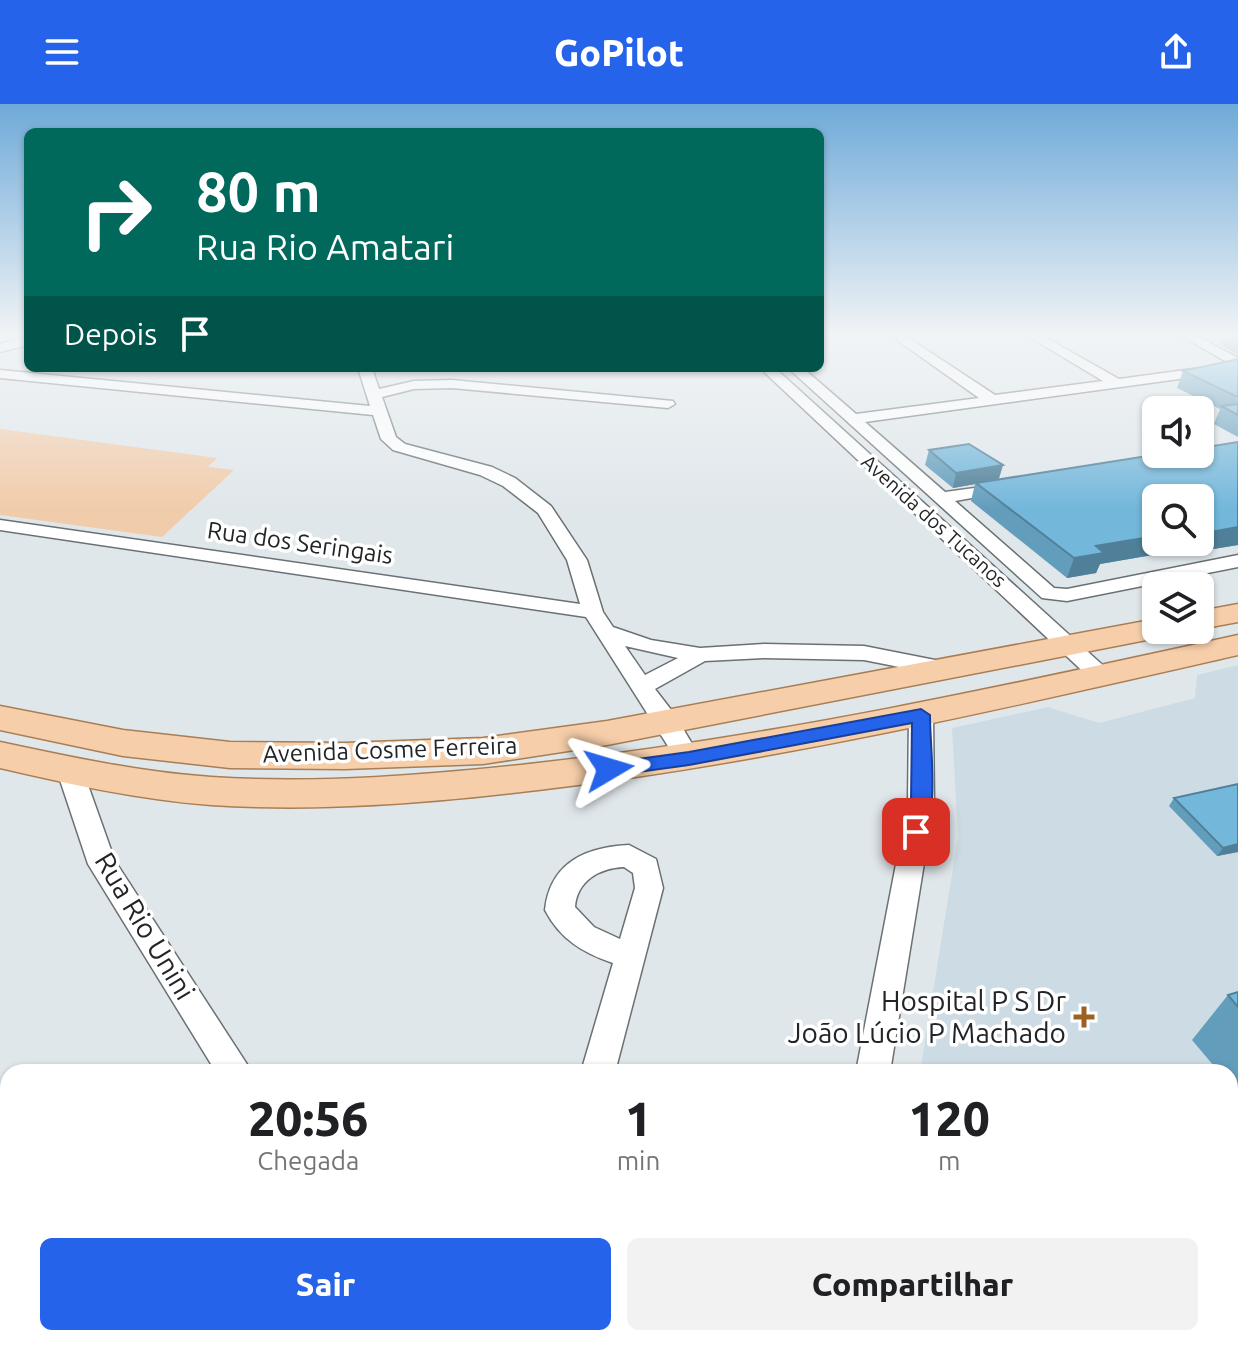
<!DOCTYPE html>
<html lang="pt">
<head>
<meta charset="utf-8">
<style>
  body { margin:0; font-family:Ubuntu,sans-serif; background:#f2f2f2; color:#202124; height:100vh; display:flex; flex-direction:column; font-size:30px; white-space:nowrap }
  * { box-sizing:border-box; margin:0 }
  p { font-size:26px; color:#757577 }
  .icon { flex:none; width:44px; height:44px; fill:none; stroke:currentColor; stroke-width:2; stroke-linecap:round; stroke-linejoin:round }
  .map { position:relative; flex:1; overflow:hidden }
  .panel { position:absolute; left:0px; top:960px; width:1238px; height:282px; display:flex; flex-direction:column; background:#fff; border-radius:24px 24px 0 0; box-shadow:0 2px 6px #0004 }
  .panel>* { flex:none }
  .top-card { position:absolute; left:24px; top:24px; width:800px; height:244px; border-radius:12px; box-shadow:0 2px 6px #0004; background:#00695c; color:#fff; overflow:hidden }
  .fabs { position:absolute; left:1142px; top:292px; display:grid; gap:16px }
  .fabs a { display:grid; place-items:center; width:72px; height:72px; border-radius:12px; background:#fff; box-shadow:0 2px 6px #0004; font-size:40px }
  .pin { position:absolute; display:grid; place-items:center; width:68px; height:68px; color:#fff; margin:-34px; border-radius:16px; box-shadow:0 4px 12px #0006 }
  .me { position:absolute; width:88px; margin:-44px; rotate:83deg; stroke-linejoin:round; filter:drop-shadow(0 0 6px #0008) }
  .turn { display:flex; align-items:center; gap:28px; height:168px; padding:0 40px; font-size:36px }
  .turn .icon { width:104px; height:104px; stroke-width:2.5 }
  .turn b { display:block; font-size:56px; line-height:68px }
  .then { display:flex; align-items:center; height:76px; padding:0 40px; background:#0003; gap:16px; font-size:30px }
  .eta { display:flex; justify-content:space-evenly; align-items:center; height:136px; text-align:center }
  .eta b { font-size:48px; font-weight:800; line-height:56px }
  .primary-button { display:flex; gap:16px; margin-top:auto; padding:16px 40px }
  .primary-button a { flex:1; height:92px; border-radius:12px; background:#2563eb; color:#fff; font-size:32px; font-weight:800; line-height:92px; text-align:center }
  .primary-button a+a { background:#f2f2f2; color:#202124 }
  header { display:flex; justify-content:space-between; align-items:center; height:104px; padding:0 40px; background:#2563eb; color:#fff; font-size:36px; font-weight:800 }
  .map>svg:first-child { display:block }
  .built { fill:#cddce4 }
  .green { fill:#f1ccaa }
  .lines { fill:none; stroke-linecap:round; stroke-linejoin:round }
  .minor-casing { stroke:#6a7073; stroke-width:3 }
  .primary-casing { stroke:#a87e55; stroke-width:3 }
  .minor { fill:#fff; fill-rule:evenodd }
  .primary { fill:#f6cea9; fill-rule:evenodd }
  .wall { fill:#639dbc; fill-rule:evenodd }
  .shaded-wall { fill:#508099 }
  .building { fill:#73b7db; stroke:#508099; stroke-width:2 }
  .route { fill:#2563eb; stroke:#184099; stroke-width:2 }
  .poi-dot { fill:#9b6120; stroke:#fff; stroke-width:3 }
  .labels { text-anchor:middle; stroke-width:7; stroke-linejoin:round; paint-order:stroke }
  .far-street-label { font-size:20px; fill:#222426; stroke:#fff }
  .street-label { font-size:24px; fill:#222426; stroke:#fff }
  .near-street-label { font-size:28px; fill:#222426; stroke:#fff }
  .near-poi-label { font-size:28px; fill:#222426; stroke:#fff; text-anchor:end }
</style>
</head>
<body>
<header><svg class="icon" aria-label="menu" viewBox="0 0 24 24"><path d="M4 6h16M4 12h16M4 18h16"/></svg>GoPilot<svg class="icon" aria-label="share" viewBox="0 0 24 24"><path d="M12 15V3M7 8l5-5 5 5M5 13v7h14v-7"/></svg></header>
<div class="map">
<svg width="1238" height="1241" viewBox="0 0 1238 1241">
  <rect width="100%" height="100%" fill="#e0e7eb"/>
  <path class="built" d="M 1238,561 L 1238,1241 L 872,1241 L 873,1234 L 1230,1234 L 1230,968 L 920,968 L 958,733 L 952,624 L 1048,603 L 1099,619 L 1195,594 L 1197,571 Z"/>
  <path class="green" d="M 0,325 L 217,354 L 208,363 L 234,366 L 162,433 L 0,411 Z"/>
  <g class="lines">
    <defs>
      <path id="minor" d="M 890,231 L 904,231 L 995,291 L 1103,277 L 1026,231 L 1041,231 L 1119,275 L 1230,260 L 1180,231 L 1195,231 L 1238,254 L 1238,267 L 865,318 L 945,388 L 1011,379 L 1014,383 L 1011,387 L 955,397 L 1054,484 L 1067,485 L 1238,451 L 1238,463 L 1067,497 L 1042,494 L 788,264 L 803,264 L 856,310 L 979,294 Z
        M 28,233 L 28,241 L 0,248 L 0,240 Z
        M 358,264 L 372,264 L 379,285 L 414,277 L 452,276 L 673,297 L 675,300 L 668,304 L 452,284 L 414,285 L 382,293 L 396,333 L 405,340 L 492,363 L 515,374 L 551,402 L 587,456 L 603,508 L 613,523 L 651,536 L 700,544 L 764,540 L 864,542 L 940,557 L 948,559 L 951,564 L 948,569 L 940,571 L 864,556 L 764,554 L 705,557 L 655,585 L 675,611 L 701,655 L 698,661 L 689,664 L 680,661 L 586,513 L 0,426 L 0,416 L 580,500 L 567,456 L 538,409 L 503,382 L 480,371 L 393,346 L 381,335 L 373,311 L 0,274 L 0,266 L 370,302 ZM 625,542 L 678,554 L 645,571 Z
        M 760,264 L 775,264 L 1108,566 L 1111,571 L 1108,576 L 1092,576 Z
        M 921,603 L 929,605 L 933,611 L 934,698 L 890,968 L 856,968 L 908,698 L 909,611 L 913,605 Z
        M 70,658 L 79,661 L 83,667 L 115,757 L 252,968 L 216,968 L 88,760 L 57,667 L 61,661 Z
        M 629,741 L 656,755 L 663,784 L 615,968 L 581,968 L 613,859 C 583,849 560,835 545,806 C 550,759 585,743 629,741 ZM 624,763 L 633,769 L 635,784 L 620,835 L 594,823 L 575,803 C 577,777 599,764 624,763 Z
        M 384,1234 L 428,1234 L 431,1241 L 387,1241 Z
        M 502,1234 L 544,1234 L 541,1241 L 499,1241 Z
        M 805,1234 L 847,1234 L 845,1241 L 803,1241 Z"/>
      <path id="primary" d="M 1238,500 L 1238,518 L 1200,525 L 1200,507 Z
        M 1156,515 L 1156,526 L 1171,526 L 1167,532 L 607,641 L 483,660 L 345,665 L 230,664 L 123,652 L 0,626 L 0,602 L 123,626 L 230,638 L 345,639 L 483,634 L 607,617 Z
        M 1238,531 L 1238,551 C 1006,604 775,658 538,686 C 430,699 320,708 211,701 C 140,696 69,680 0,664 L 0,638 C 70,653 140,668 211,673 C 320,680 430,671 538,659 C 774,633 1006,582 1238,531 Z"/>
    </defs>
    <use href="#minor" class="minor-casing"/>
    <use href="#primary" class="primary-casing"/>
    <use href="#minor" class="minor"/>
    <use href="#primary" class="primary"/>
  </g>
  <path class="wall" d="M 1222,231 L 1238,231 L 1238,251 L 1219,240 Z
    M 1238,255 L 1238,333 L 1214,320 L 1220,305 L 1177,284 L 1183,267 Z
    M 1238,338 L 1238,441 L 1170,452 L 1164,449 L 1100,460 L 1096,469 L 1067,474 L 971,397 L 975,380 L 953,384 L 925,361 L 929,346 L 969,340 L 1003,361 L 999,375 L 1160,350 L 1200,350 L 1200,344 ZM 1156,394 L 1200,394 L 1200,438 L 1156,438 Z
    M 1174,694 L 1238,748 L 1217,752 L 1169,702 Z
    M 1238,888 L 1238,991 L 1230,982 L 1230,968 L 1219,968 L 1192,936 L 1228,891 Z"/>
  <path class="shaded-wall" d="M 1003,361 L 998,376 L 953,384 L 956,369 Z
    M 1238,423 L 1238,441 L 1170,452 L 1176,438 L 1200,438 L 1200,430 Z
    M 1156,432 L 1156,438 L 1169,438 L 1164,449 L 1100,460 L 1096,469 L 1067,474 L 1074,454 L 1096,442 Z
    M 1238,740 L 1238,748 L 1217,752 L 1223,744 Z"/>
  <path class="building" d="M 1238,255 L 1238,293 L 1183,267 Z
    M 1238,300 L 1238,311 L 1221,302 Z
    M 1238,338 L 1238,423 L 1200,430 L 1200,394 L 1156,394 L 1156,432 L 1096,442 L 1104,449 L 1074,454 L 976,379 L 1160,350 L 1200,350 L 1200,344 Z
    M 969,340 L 1003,361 L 956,369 L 929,346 Z
    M 1238,680 L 1238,740 L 1223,744 L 1174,694 Z
    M 1238,888 L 1238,903 L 1228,891 Z
    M 1238,1188 L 1238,1241 L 1106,1241 L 1123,1234 L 1230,1234 L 1230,1191 Z"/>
  <linearGradient id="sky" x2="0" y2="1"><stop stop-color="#6eaad8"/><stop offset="0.57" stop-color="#f1f4f6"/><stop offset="1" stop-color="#f1f4f6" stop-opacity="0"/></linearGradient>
  <rect width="1238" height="405" fill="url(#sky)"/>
  <path class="route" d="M 921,605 L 930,611 C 930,645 939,704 923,734 L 909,734 L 906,728 L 911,698 L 912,619 L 689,661 L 609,672 L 599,665 L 609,659 L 689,648 Z"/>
  <path class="poi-dot" d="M1080 901h8v8h8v8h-8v8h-8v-8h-8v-8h8z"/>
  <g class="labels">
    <g class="far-street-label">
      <text transform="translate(934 417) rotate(42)" y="7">Avenida dos Tucanos</text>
    </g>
    <g class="street-label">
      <text transform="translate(300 439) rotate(8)" y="8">Rua dos Seringais</text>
      <text transform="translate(390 646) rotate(-2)" y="8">Avenida Cosme Ferreira</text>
    </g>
    <g class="near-street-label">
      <text transform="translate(145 822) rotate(59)" y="10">Rua Rio Unini</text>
    </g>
    <g class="near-poi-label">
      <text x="1066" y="907">Hospital P S Dr<tspan x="1066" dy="32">João Lúcio P Machado</tspan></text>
    </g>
  </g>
</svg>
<div class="fabs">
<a><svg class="icon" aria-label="sound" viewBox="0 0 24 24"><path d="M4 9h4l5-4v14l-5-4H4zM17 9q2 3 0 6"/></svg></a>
<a><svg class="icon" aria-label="search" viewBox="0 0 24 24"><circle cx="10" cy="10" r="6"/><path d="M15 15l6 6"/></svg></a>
<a><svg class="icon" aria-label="layers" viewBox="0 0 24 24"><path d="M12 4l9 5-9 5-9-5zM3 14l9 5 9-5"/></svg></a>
</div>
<div class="pin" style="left:916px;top:728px;background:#d93025"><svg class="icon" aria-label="arrive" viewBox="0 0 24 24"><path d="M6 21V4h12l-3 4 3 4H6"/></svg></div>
<svg class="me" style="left:609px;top:665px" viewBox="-20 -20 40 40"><path d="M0-17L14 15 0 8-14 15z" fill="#2563eb" stroke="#fff" stroke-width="4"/></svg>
<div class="top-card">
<div class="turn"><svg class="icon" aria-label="right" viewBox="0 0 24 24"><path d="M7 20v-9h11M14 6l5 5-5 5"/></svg><div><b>80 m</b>Rua Rio Amatari</div></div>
<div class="then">Depois<svg class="icon" aria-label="arrive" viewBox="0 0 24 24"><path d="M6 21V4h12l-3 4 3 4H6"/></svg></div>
</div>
<section class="panel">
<div class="eta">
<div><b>20:56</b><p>Chegada</p></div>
<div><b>1</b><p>min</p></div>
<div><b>120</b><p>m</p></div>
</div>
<div class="primary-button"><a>Sair</a><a>Compartilhar</a></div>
</section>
</div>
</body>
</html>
